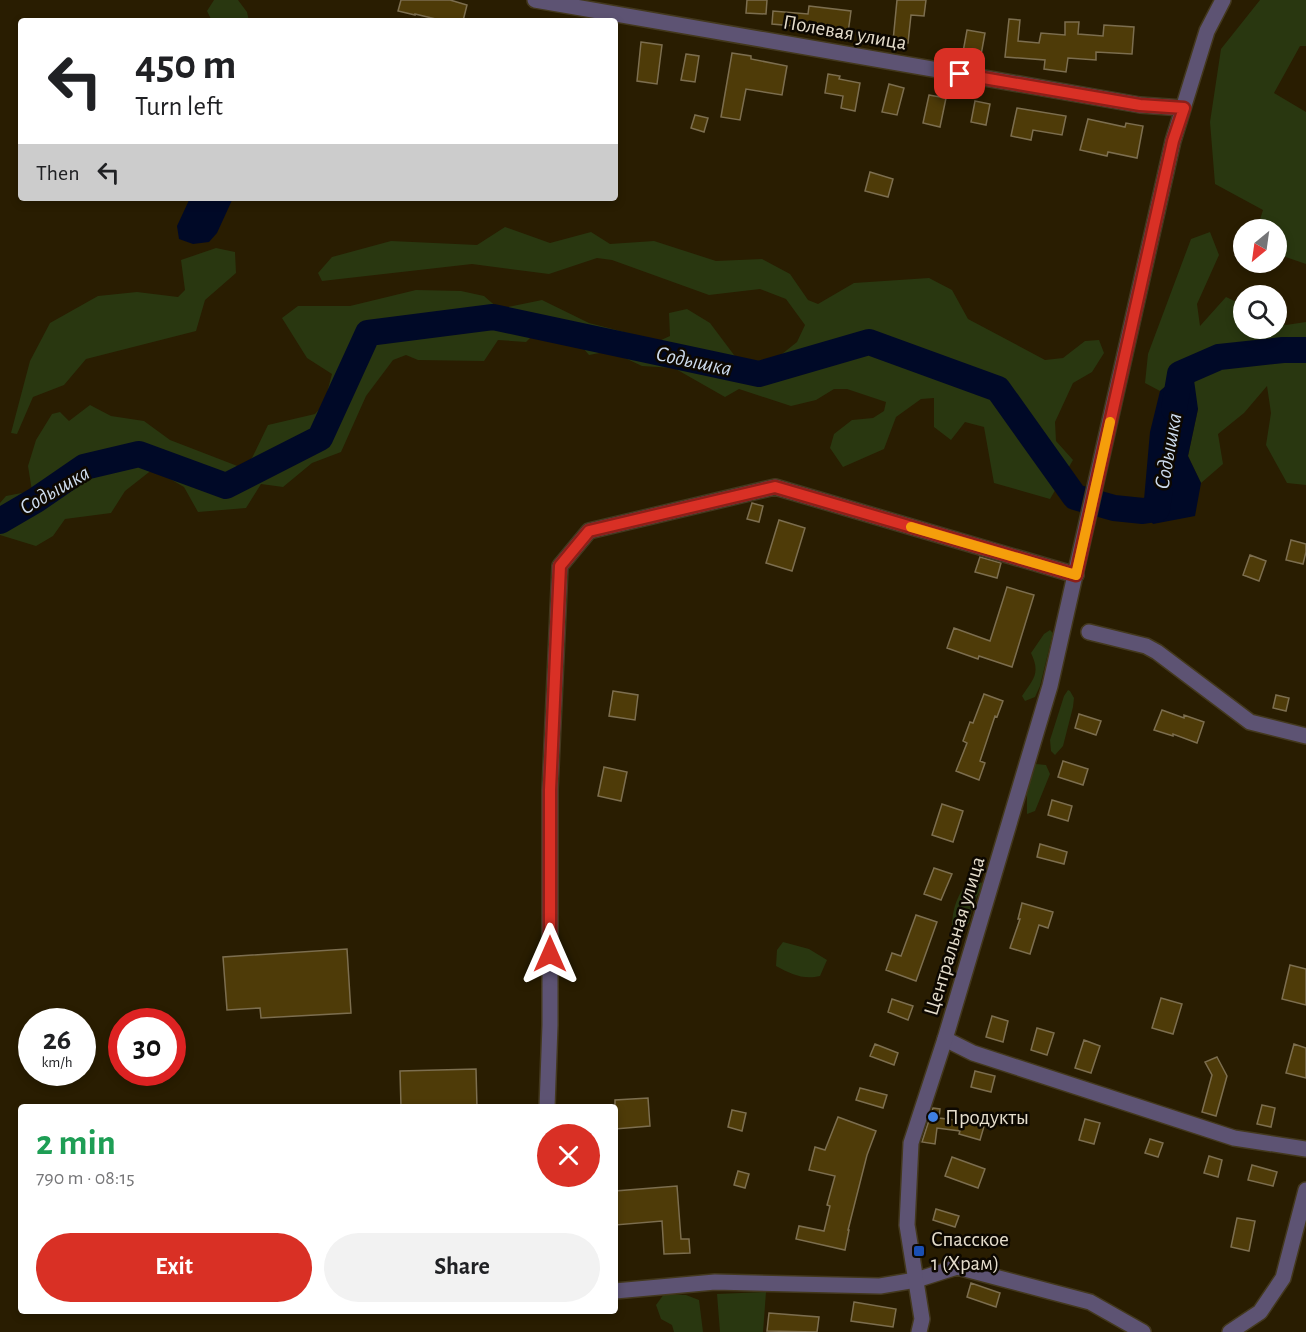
<!DOCTYPE html>
<html lang="en">
<head>
<meta charset="utf-8">
<style>
  body { margin:0; font-family:"Alegreya Sans",sans-serif; background:#f2f2f2; color:#202124; height:100vh; display:flex; flex-direction:column; font-size:22px; white-space:nowrap }
  * { box-sizing:border-box; margin:0 }
  p { font-size:20px; color:#757577 }
  .icon { flex:none; width:33px; height:33px; fill:none; stroke:currentColor; stroke-width:2; stroke-linecap:round; stroke-linejoin:round }
  .map { position:relative; flex:1; overflow:hidden }
  .side { position:absolute; left:18px; top:1104px; width:600px; height:210px; display:flex; flex-direction:column; background:#fff; border-radius:6px; box-shadow:0 3px 9px #0003 }
  .side>* { flex:none }
  .banner { position:absolute; left:18px; top:18px; width:600px; height:183px; border-radius:6px; box-shadow:0 3px 9px #0003; background:#fff; color:#202124; overflow:hidden }
  .needle { width:39px; rotate:209deg }
  .fabs { position:absolute; left:1233px; top:219px; display:grid; gap:12px }
  .fabs a { display:grid; place-items:center; width:54px; height:54px; border-radius:50%; background:#fff; box-shadow:0 3px 9px #0003; font-size:30px }
  .speed { position:absolute; left:18px; top:1008px; display:flex; gap:12px; font-size:30px; font-weight:700; text-align:center }
  .speed>* { display:grid; place-content:center; width:78px; height:78px; border-radius:50%; background:#fff; box-shadow:0 3px 9px #0003; line-height:1 }
  .speed small { font-size:15px; font-weight:400 }
  .speed .limit { border:9px solid #d22; background:#fff; color:#111 }
  .pin { position:absolute; display:grid; place-items:center; width:51px; height:51px; color:#fff; margin:-26px; border-radius:12px; box-shadow:0 3px 9px #0006 }
  .me { position:absolute; width:66px; margin:-33px; rotate:0deg; stroke-linejoin:round; filter:drop-shadow(0 0 4px #0008) }
  .turn { display:flex; align-items:center; gap:21px; height:126px; padding:0 18px; font-size:27px }
  .turn .icon { width:78px; height:78px; stroke-width:2.5 }
  .turn b { display:block; font-size:42px; line-height:51px }
  .then { display:flex; align-items:center; height:57px; padding:0 18px; background:#0003; gap:12px; font-size:22px }
  .round { display:grid; place-items:center; flex:none; width:63px; height:63px; border-radius:32px; background:#f2f2f2 }
  .head { display:flex; align-items:center; justify-content:space-between; height:102px; padding:0 18px }
  h1 { font-size:36px; font-weight:600; line-height:45px; color:#1e9e55 }
  .cta { display:flex; gap:12px; margin-top:auto; padding:12px 18px }
  .cta a { flex:1; height:69px; border-radius:36px; background:#d93025; color:#fff; font-size:24px; font-weight:600; line-height:69px; text-align:center }
  .cta a+a { background:#f2f2f2; color:#202124 }
  .map>svg:first-child { display:block }
  .green { fill:#293710 }
  .water { fill:#000927 }
  .lines { fill:none; stroke-linecap:round; stroke-linejoin:round }
  .river { stroke:#000927; stroke-width:26 }
  .building { fill:#4e3b08; stroke:#7c6e4f; stroke-width:1.5 }
  .minor-casing { stroke:#43381d; stroke-width:18 }
  .tertiary-casing { stroke:#43381d; stroke-width:18 }
  .minor { stroke:#5d5373; stroke-width:15 }
  .tertiary { stroke:#5d5373; stroke-width:15 }
  .route-casing { stroke:#8d1f18; stroke-width:15 }
  .route { stroke:#d93025; stroke-width:10 }
  .slow { stroke:#f59e0b; stroke-width:10 }
  .shop-dot { fill:#3f7fe0; stroke:#0d0801; stroke-width:2 }
  .transit-dot { fill:#1a4fb4; stroke:#0d0801; stroke-width:2 }
  .labels { text-anchor:middle; stroke-width:5; stroke-linejoin:round; paint-order:stroke }
  .street-label { font-size:21px; fill:#e5ddcc; stroke:#0d0801 }
  .poi-label { font-size:21px; fill:#e5ddcc; stroke:#0d0801; text-anchor:start }
  .water-label { font-size:22px; font-style:italic; fill:#cddbed; stroke:#0d0801 }
</style>
</head>
<body>
<div class="map">
<svg width="1306" height="1332" viewBox="0 0 1306 1332">
  <rect width="100%" height="100%" fill="#291d01"/>
  <path class="green" d="M 214,0 L 238,0 L 247,12 L 249,21 L 212,21 L 207,11 Z
    M 1260,0 L 1306,0 L 1306,46 L 1300,46 L 1274,93 L 1306,112 L 1306,264 L 1277,254 L 1276,230 L 1257,229 L 1263,210 L 1215,184 L 1210,122 L 1221,49 Z
    M 505,227 L 550,243 L 591,232 L 610,244 L 654,241 L 716,261 L 762,259 L 790,274 L 808,300 L 818,304 L 854,283 L 929,278 L 952,290 L 968,319 L 1045,360 L 1063,358 L 1085,341 L 1099,340 L 1104,353 L 1092,372 L 1073,383 L 1055,422 L 1056,441 L 1073,460 L 1050,499 L 994,483 L 984,427 L 965,422 L 951,440 L 934,427 L 934,398 L 921,399 L 896,417 L 884,449 L 843,467 L 830,448 L 834,434 L 852,420 L 873,418 L 884,411 L 886,402 L 847,389 L 834,389 L 816,400 L 791,406 L 739,389 L 725,397 L 674,368 L 642,366 L 610,351 L 589,355 L 562,323 L 537,331 L 526,342 L 498,340 L 484,361 L 418,360 L 406,355 L 393,360 L 366,396 L 341,452 L 312,463 L 283,487 L 261,484 L 246,508 L 198,512 L 184,487 L 153,469 L 125,491 L 111,513 L 65,519 L 53,536 L 36,546 L 0,535 L 0,503 L 6,496 L 32,491 L 28,466 L 36,440 L 52,414 L 60,412 L 69,421 L 90,405 L 111,416 L 144,421 L 170,440 L 240,467 L 252,458 L 268,425 L 315,414 L 324,404 L 332,374 L 307,358 L 282,318 L 298,306 L 350,306 L 416,290 L 461,291 L 484,296 L 499,309 L 542,300 L 589,323 L 659,341 L 670,336 L 669,313 L 687,309 L 710,323 L 737,359 L 772,362 L 797,342 L 805,325 L 786,299 L 760,289 L 709,295 L 612,260 L 597,258 L 549,274 L 472,264 L 322,281 L 318,273 L 332,257 L 391,241 L 477,245 Z
    M 1210,232 L 1219,255 L 1197,304 L 1200,326 L 1226,297 L 1243,305 L 1244,328 L 1276,328 L 1277,321 L 1286,325 L 1306,322 L 1306,485 L 1287,483 L 1266,445 L 1271,413 L 1267,386 L 1244,413 L 1218,434 L 1223,464 L 1201,483 L 1188,456 L 1198,409 L 1180,374 L 1160,391 L 1145,383 L 1148,354 L 1191,239 Z
    M 216,248 L 235,252 L 236,273 L 205,300 L 196,331 L 86,359 L 64,385 L 33,397 L 17,434 L 11,433 L 30,361 L 50,323 L 98,296 L 137,292 L 178,297 L 185,290 L 181,260 Z
    M 1050,630 L 1053,633 L 1040,686 L 1035,697 L 1025,701 L 1022,696 C 1033,679 1041,674 1031,653 L 1044,634 Z
    M 1068,690 L 1070,691 L 1074,698 L 1073,707 L 1063,746 L 1055,755 L 1051,751 L 1050,740 L 1064,696 Z
    M 1036,764 L 1046,765 L 1050,774 L 1035,811 L 1027,814 L 1027,777 Z
    M 970,881 L 984,883 L 973,905 L 969,923 L 961,928 L 952,926 C 952,909 958,892 970,881 Z
    M 783,942 L 809,949 L 827,960 L 820,976 C 803,980 791,974 776,966 L 777,950 Z
    M 766,1292 L 763,1332 L 720,1332 L 717,1294 Z
    M 664,1294 L 686,1295 L 699,1300 L 703,1332 L 674,1332 L 672,1325 L 661,1319 L 656,1305 Z"/>
  <path class="water" d="M 190,198 L 233,198 L 217,233 L 209,242 L 193,244 L 179,239 L 177,226 Z
    M 1180,374 L 1194,380 L 1198,409 L 1188,456 L 1201,483 L 1195,516 L 1153,524 L 1143,511 L 1150,432 L 1160,391 Z"/>
  <g class="lines">
    <path class="river" d="M 1174,409 L 1180,374 L 1219,357 L 1283,350 L 1306,350
      M 0,521 L 36,500 L 84,467 L 139,454 L 226,486 L 320,438 L 368,333 L 493,317 L 759,374 L 869,342 L 998,389 L 1075,497 L 1114,508 L 1143,511 L 1157,509 L 1160,489"/>
  </g>
  <path class="building" d="M 401,0 L 450,0 L 467,5 L 463,21 L 444,21 L 415,14 L 415,15 L 398,11 Z
    M 747,0 L 767,0 L 766,14 L 746,13 Z
    M 897,0 L 926,0 L 924,16 L 911,15 L 908,43 L 893,41 Z
    M 809,6 L 851,11 L 848,33 L 827,30 L 827,29 L 772,24 L 773,11 L 808,14 Z
    M 1009,19 L 1020,20 L 1018,41 L 1039,43 L 1041,33 L 1065,35 L 1065,22 L 1079,22 L 1078,34 L 1103,36 L 1104,25 L 1134,27 L 1132,54 L 1096,52 L 1096,60 L 1068,58 L 1066,72 L 1044,69 L 1045,60 L 1005,57 Z
    M 967,30 L 985,33 L 981,55 L 963,52 Z
    M 641,42 L 662,45 L 657,84 L 637,81 Z
    M 732,53 L 751,56 L 751,59 L 787,66 L 782,95 L 746,89 L 740,120 L 721,117 Z
    M 686,54 L 699,56 L 695,82 L 681,80 Z
    M 828,74 L 840,76 L 839,79 L 860,83 L 855,111 L 841,108 L 843,96 L 825,93 Z
    M 889,84 L 904,88 L 897,115 L 882,112 Z
    M 929,95 L 946,98 L 940,127 L 923,123 Z
    M 975,101 L 990,104 L 986,125 L 971,122 Z
    M 1017,108 L 1066,116 L 1062,135 L 1033,130 L 1031,140 L 1011,136 Z
    M 695,115 L 708,118 L 704,132 L 691,128 Z
    M 1088,119 L 1125,127 L 1126,123 L 1143,126 L 1137,158 L 1108,152 L 1107,156 L 1080,150 Z
    M 870,172 L 893,179 L 888,197 L 865,191 Z
    M 752,503 L 763,506 L 759,522 L 747,519 Z
    M 779,520 L 805,528 L 792,571 L 766,563 Z
    M 1291,540 L 1306,544 L 1306,552 L 1303,564 L 1286,560 Z
    M 1250,555 L 1266,561 L 1259,581 L 1243,575 Z
    M 980,557 L 1001,563 L 997,578 L 975,572 Z
    M 1007,587 L 1034,595 L 1012,667 L 979,656 L 978,659 L 947,648 L 954,628 L 990,641 Z
    M 613,691 L 638,695 L 635,720 L 609,716 Z
    M 984,694 L 1003,701 L 997,717 L 995,716 L 980,761 L 985,763 L 979,780 L 956,771 L 967,743 L 963,741 L 970,722 L 973,723 Z
    M 1276,695 L 1289,698 L 1286,711 L 1273,708 Z
    M 1162,710 L 1184,718 L 1184,715 L 1204,722 L 1197,743 L 1173,734 L 1173,736 L 1154,730 Z
    M 1079,714 L 1101,721 L 1096,735 L 1075,728 Z
    M 1063,761 L 1088,769 L 1083,785 L 1058,777 Z
    M 604,767 L 627,772 L 621,801 L 598,796 Z
    M 1052,800 L 1072,806 L 1068,821 L 1048,815 Z
    M 942,804 L 963,811 L 953,842 L 932,835 Z
    M 1040,844 L 1067,852 L 1064,864 L 1037,857 Z
    M 934,868 L 952,874 L 941,900 L 924,894 Z
    M 1022,903 L 1053,912 L 1048,928 L 1039,925 L 1030,954 L 1010,948 L 1020,919 L 1018,919 Z
    M 916,915 L 937,922 L 916,981 L 886,970 L 892,953 L 901,956 Z
    M 347,949 L 351,1013 L 261,1018 L 260,1008 L 227,1010 L 223,957 Z
    M 1290,965 L 1306,969 L 1306,1005 L 1282,999 Z
    M 1161,998 L 1182,1004 L 1173,1034 L 1152,1028 Z
    M 892,999 L 913,1006 L 908,1020 L 888,1012 Z
    M 992,1016 L 1008,1021 L 1003,1042 L 986,1037 Z
    M 1037,1028 L 1054,1033 L 1047,1055 L 1031,1050 Z
    M 1084,1040 L 1100,1046 L 1091,1073 L 1075,1068 Z
    M 875,1044 L 898,1053 L 894,1065 L 870,1056 Z
    M 1294,1044 L 1306,1048 L 1306,1078 L 1286,1073 Z
    M 1217,1057 L 1227,1076 L 1216,1116 L 1202,1112 L 1212,1075 L 1205,1062 Z
    M 476,1069 L 477,1107 L 401,1107 L 400,1071 Z
    M 975,1071 L 995,1076 L 991,1092 L 971,1087 Z
    M 860,1088 L 887,1095 L 883,1108 L 856,1100 Z
    M 648,1098 L 650,1126 L 615,1129 L 615,1100 Z
    M 1262,1105 L 1275,1108 L 1271,1127 L 1257,1124 Z
    M 933,1108 L 940,1109 L 939,1118 L 963,1121 L 965,1116 L 985,1123 L 980,1140 L 959,1134 L 960,1131 L 937,1128 L 935,1144 L 922,1142 Z
    M 732,1110 L 746,1113 L 742,1131 L 728,1127 Z
    M 838,1117 L 876,1131 L 867,1155 L 848,1230 L 849,1230 L 845,1250 L 796,1239 L 799,1226 L 824,1231 L 830,1206 L 827,1205 L 835,1176 L 809,1170 L 815,1147 L 825,1150 Z
    M 1085,1119 L 1100,1123 L 1094,1144 L 1079,1140 Z
    M 1150,1139 L 1163,1143 L 1158,1157 L 1145,1153 Z
    M 1209,1156 L 1222,1160 L 1218,1177 L 1204,1173 Z
    M 952,1157 L 985,1169 L 978,1188 L 945,1176 Z
    M 1252,1165 L 1277,1172 L 1273,1186 L 1248,1180 Z
    M 738,1171 L 749,1174 L 745,1188 L 734,1185 Z
    M 677,1186 L 681,1239 L 689,1239 L 690,1253 L 664,1254 L 662,1221 L 615,1225 L 615,1191 Z
    M 936,1209 L 959,1216 L 955,1227 L 933,1220 Z
    M 1237,1218 L 1255,1221 L 1249,1251 L 1231,1247 Z
    M 971,1283 L 1000,1293 L 996,1307 L 967,1297 Z
    M 854,1302 L 896,1309 L 893,1327 L 851,1321 Z
    M 769,1313 L 819,1317 L 817,1332 L 767,1331 Z"/>
  <g class="lines">
    <defs>
      <path id="minor" d="M 1089,632 L 1146,646 L 1157,652 L 1250,722 L 1306,736
        M 945,1039 L 973,1053 L 1234,1138 L 1306,1149
        M 547,1107 L 550,1025 L 550,790 L 560,566 L 589,531 L 775,487 L 1076,575
        M 615,1291 L 715,1282 L 880,1286 L 916,1280 L 957,1267 L 1090,1302 L 1143,1332
        M 1230,1332 L 1260,1312 L 1283,1278 L 1306,1190"/>
      <path id="tertiary" d="M 535,0 L 1140,105 L 1183,108
        M 919,1332 L 922,1319 L 907,1225 L 911,1143 L 945,1039 L 1050,686 L 1173,141 L 1207,31 L 1223,0"/>
    </defs>
    <use href="#minor" class="minor-casing"/>
    <use href="#tertiary" class="tertiary-casing"/>
    <use href="#minor" class="minor"/>
    <use href="#tertiary" class="tertiary"/>
  </g>
  <g class="lines">
    <defs>
      <path id="route" d="M 550,954 L 550,790 L 560,566 L 589,531 L 775,487 L 1076,575 L 1173,141 L 1184,108 L 1140,105 L 960,74"/>
    </defs>
    <use href="#route" class="route-casing"/>
    <use href="#route" class="route"/>
    <path class="slow" d="M 911,527 L 1076,575 L 1110,422"/>
  </g>
  <circle class="shop-dot" cx="933" cy="1117" r="6"/>
  <rect class="transit-dot" x="913" y="1245" width="12" height="12" rx="3"/>
  <g class="labels">
    <g class="street-label">
      <text transform="translate(845 32) rotate(10)" y="7">Полевая улица</text>
      <text transform="translate(954 936) rotate(-73)" y="7">Центральная улица</text>
    </g>
    <g class="poi-label">
      <text x="945" y="1124">Продукты</text>
      <text x="931" y="1246">Спасское<tspan x="931" dy="24">1 (Храм)</tspan></text>
    </g>
    <g class="water-label">
      <text transform="translate(694 360) rotate(12)" y="8">Содышка</text>
      <text transform="translate(1167 451) rotate(-80)" y="8">Содышка</text>
      <text transform="translate(54 489) rotate(-30)" y="8">Содышка</text>
    </g>
  </g>
</svg>
<div class="fabs">
<a><svg class="needle" viewBox="-14 -14 28 28"><path d="M0-13l5 13h-10z" fill="#e53935"/><path d="M0 13l5-13h-10z" fill="#757577"/></svg></a>
<a><svg class="icon" aria-label="search" viewBox="0 0 24 24"><circle cx="10" cy="10" r="6"/><path d="M15 15l6 6"/></svg></a>
</div>
<div class="speed"><div>26<small>km/h</small></div><div class="limit">30</div></div>
<div class="pin" style="left:960px;top:74px;background:#d93025"><svg class="icon" aria-label="arrive" viewBox="0 0 24 24"><path d="M6 21V4h12l-3 4 3 4H6"/></svg></div>
<svg class="me" style="left:550px;top:954px" viewBox="-20 -20 40 40"><path d="M0-17L14 15 0 8-14 15z" fill="#d93025" stroke="#fff" stroke-width="4"/></svg>
<div class="banner">
<div class="turn"><svg class="icon" aria-label="left" viewBox="0 0 24 24"><path d="M17 20v-9H6M10 6l-5 5 5 5"/></svg><div><b>450 m</b>Turn left</div></div>
<div class="then">Then<svg class="icon" aria-label="left" viewBox="0 0 24 24"><path d="M17 20v-9H6M10 6l-5 5 5 5"/></svg></div>
</div>
<section class="side">
<div class="head"><div><h1>2 min</h1><p>790 m · 08:15</p></div><a class="round" style="background:#d93025;color:#fff"><svg class="icon" aria-label="close" viewBox="0 0 24 24"><path d="M6 6l12 12M18 6L6 18"/></svg></a></div>
<div class="cta"><a>Exit</a><a>Share</a></div>
</section>
</div>
</body>
</html>
